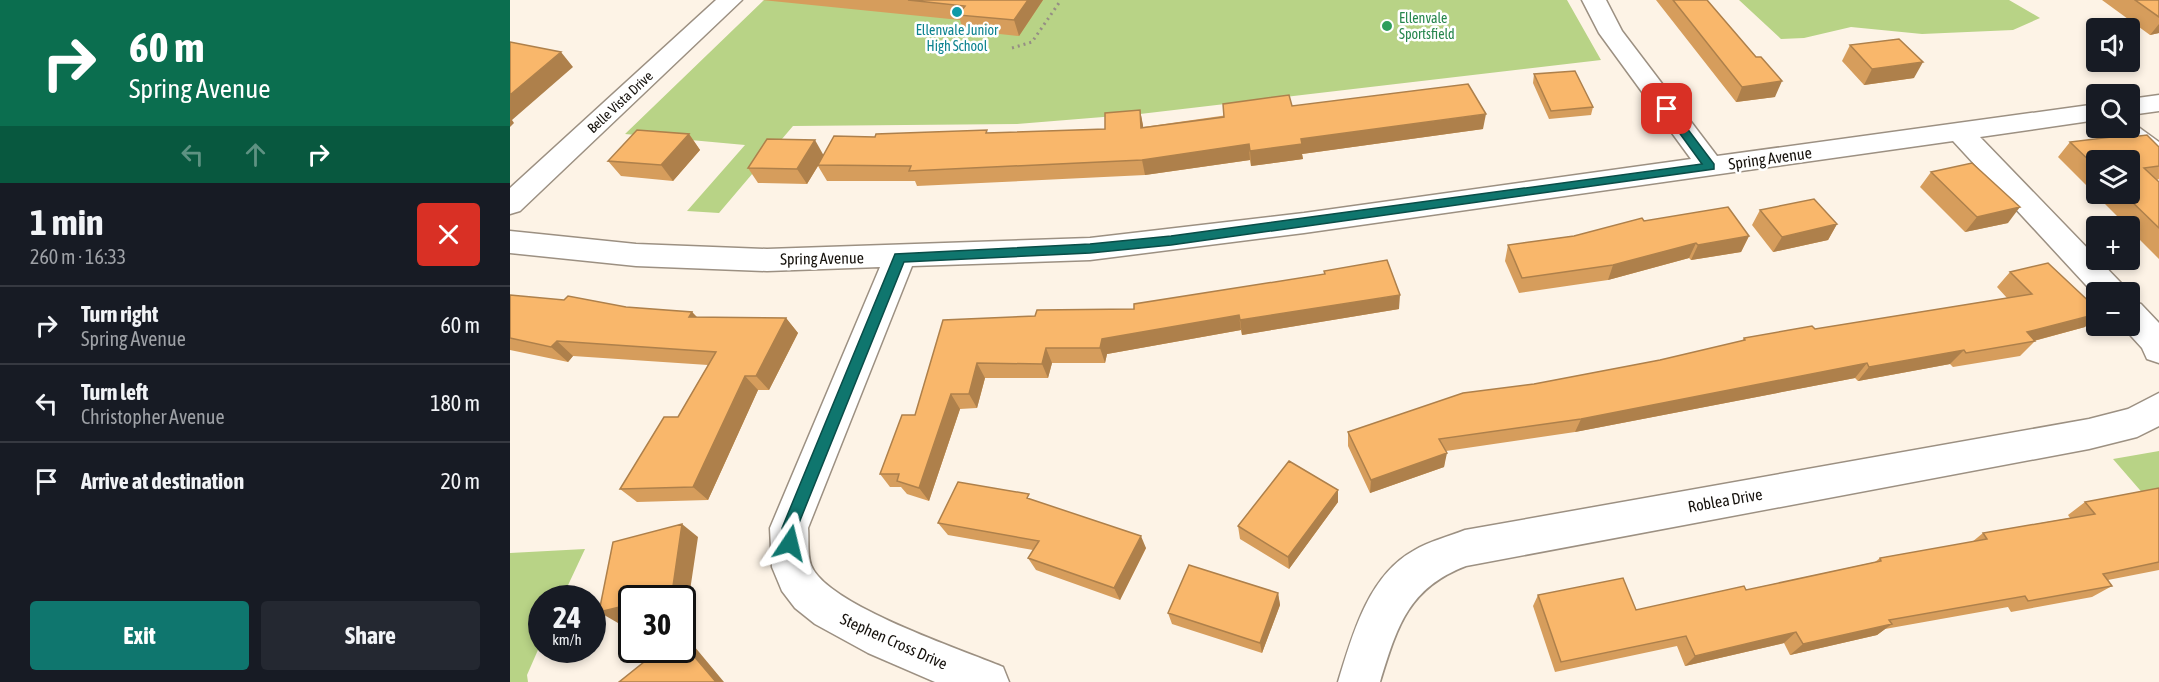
<!DOCTYPE html>
<html lang="en">
<head>
<meta charset="utf-8">
<style>
  body { margin:0; font-family:"Asap Condensed",sans-serif; background:#242831; color:#f1f3f6; height:100vh; display:flex; flex-direction:column; font-size:22px; white-space:nowrap }
  * { box-sizing:border-box; margin:0 }
  p { font-size:20px; color:#9ea1a6 }
  .icon { flex:none; width:33px; height:33px; fill:none; stroke:currentColor; stroke-width:2; stroke-linecap:round; stroke-linejoin:round }
  .map { position:relative; flex:1; overflow:hidden }
  .sheet { display:flex; flex-direction:column; background:#171b24; width:510px }
  .sheet>* { flex:none }
  .hud { background:#0b6e4f; color:#fff; overflow:hidden }
  .controls { position:absolute; left:1576px; top:18px; display:grid; gap:12px }
  .controls a { display:grid; place-items:center; width:54px; height:54px; border-radius:6px; background:#171b24; box-shadow:0 3px 9px #0003; font-size:30px }
  .speed { position:absolute; left:18px; top:585px; display:flex; gap:12px; font-size:30px; font-weight:700; text-align:center }
  .speed>* { display:grid; place-content:center; width:78px; height:78px; border-radius:50%; background:#171b24; box-shadow:0 3px 9px #0003; line-height:1 }
  .speed small { font-size:15px; font-weight:400 }
  .speed .limit { border:3px solid #111; border-radius:9px; background:#fff; color:#111 }
  .pin { position:absolute; display:grid; place-items:center; width:51px; height:51px; color:#fff; margin:-26px; border-radius:12px; box-shadow:0 3px 9px #0006 }
  .me { position:absolute; width:66px; margin:-33px; rotate:10deg; stroke-linejoin:round; filter:drop-shadow(0 0 4px #0008) }
  .turn { display:flex; align-items:center; gap:21px; height:126px; padding:0 30px; font-size:27px }
  .turn .icon { width:78px; height:78px; stroke-width:2.5 }
  .turn b { display:block; font-size:42px; line-height:51px }
  .lanes { display:flex; align-items:center; height:57px; padding:0 30px; background:#0003; justify-content:center; gap:30px; direction:ltr }
  .lanes .off { opacity:.35 }
  .round { display:grid; place-items:center; flex:none; width:63px; height:63px; border-radius:6px; background:#242831 }
  .summary { display:flex; align-items:center; justify-content:space-between; height:102px; padding:0 30px }
  h1 { font-size:36px; font-weight:700; line-height:45px }
  .primary-button { display:flex; gap:12px; margin-top:auto; padding:12px 30px }
  .primary-button a { flex:1; height:69px; border-radius:6px; background:#0f766e; color:#fff; font-size:24px; font-weight:700; line-height:69px; text-align:center }
  .primary-button a+a { background:#242831; color:#f1f3f6 }
  ul { padding:0; list-style:none }
  li { display:flex; align-items:center; gap:18px; height:78px; padding:0 30px; border-top:2px solid #363941 }
  li div { flex:1 }
  li b { display:block; font-size:22px }
  li em { font-style:normal }
  main { display:flex; flex:1; min-height:0 }
  .map>svg:first-child { display:block }
  .green { fill:#b8d386 }
  .lines { fill:none; stroke-linecap:round; stroke-linejoin:round }
  .minor-casing { stroke:#9c9082; stroke-width:3 }
  .path { stroke:#958e84; stroke-width:3; stroke-dasharray:2 4; stroke-linecap:butt }
  .minor { fill:#fff; fill-rule:evenodd }
  .wall { fill:#d69d5c; fill-rule:evenodd }
  .shaded-wall { fill:#ae804b }
  .building { fill:#f9b76b; stroke:#ae804b; stroke-width:1.5 }
  .route { fill:#0f766e; stroke:#0a4d48; stroke-width:1.5 }
  .culture-dot { fill:#0f9aa8; stroke:#fff; stroke-width:2 }
  .leisure-dot { fill:#2e9e5b; stroke:#fff; stroke-width:2 }
  .labels { text-anchor:middle; stroke-width:5; stroke-linejoin:round; paint-order:stroke }
  .far-leisure-label { font-size:14px; fill:#27864d; stroke:#fff; text-anchor:start }
  .far-culture-label { font-size:14px; fill:#0d838f; stroke:#fff }
  .far-street-label { font-size:14px; fill:#16120d; stroke:#fff }
  .street-label { font-size:16px; fill:#16120d; stroke:#fff }
</style>
</head>
<body>
<main>
<section class="sheet">
<div class="hud">
<div class="turn"><svg class="icon" aria-label="right" viewBox="0 0 24 24"><path d="M7 20v-9h11M14 6l5 5-5 5"/></svg><div><b>60 m</b>Spring Avenue</div></div>
<div class="lanes"><svg class="icon off" aria-label="left" viewBox="0 0 24 24"><path d="M17 20v-9H6M10 6l-5 5 5 5"/></svg><svg class="icon off" aria-label="ahead" viewBox="0 0 24 24"><path d="M12 20V5M6 11l6-6 6 6"/></svg><svg class="icon" aria-label="right" viewBox="0 0 24 24"><path d="M7 20v-9h11M14 6l5 5-5 5"/></svg></div>
</div>
<div class="summary"><div><h1>1 min</h1><p>260 m · 16:33</p></div><a class="round" style="background:#d93025;color:#fff"><svg class="icon" aria-label="close" viewBox="0 0 24 24"><path d="M6 6l12 12M18 6L6 18"/></svg></a></div>
<ul>
<li><svg class="icon" aria-label="right" viewBox="0 0 24 24"><path d="M7 20v-9h11M14 6l5 5-5 5"/></svg><div><b>Turn right</b><p>Spring Avenue</p></div><em>60 m</em></li>
<li><svg class="icon" aria-label="left" viewBox="0 0 24 24"><path d="M17 20v-9H6M10 6l-5 5 5 5"/></svg><div><b>Turn left</b><p>Christopher Avenue</p></div><em>180 m</em></li>
<li><svg class="icon" aria-label="arrive" viewBox="0 0 24 24"><path d="M6 21V4h12l-3 4 3 4H6"/></svg><div><b>Arrive at destination</b></div><em>20 m</em></li>
</ul>
<div class="primary-button"><a>Exit</a><a>Share</a></div>
</section>
<div class="map">
<svg width="1649" height="682" viewBox="0 0 1649 682">
  <rect width="100%" height="100%" fill="#fdf3e6"/>
  <path class="green" d="M 254,0 L 1057,0 L 1091,60 L 630,114 L 507,124 L 283,126 L 209,213 L 177,211 L 235,145 L 115,134 Z
    M 1229,0 L 1499,0 L 1530,18 L 1503,30 L 1412,34 L 1341,27 L 1294,38 L 1271,39 Z
    M 1649,451 L 1649,512 L 1603,459 Z
    M 75,549 L 52,598 L 32,598 L 31,643 L 17,675 L 18,682 L 0,682 L 0,553 Z"/>
  <g class="lines">
    <defs>
      <path id="minor" d="M 206,0 L 232,0 L 10,211 L 0,214 L 0,188 Z
        M 1072,0 L 1096,0 L 1112,31 L 1207,156 L 1587,104 L 1587,120 L 1470,137 L 1612,284 L 1617,292 L 1587,292 L 1587,297 L 1443,141 L 794,233 L 580,260 L 402,266 L 298,528 C 299,539 297,554 301,565 C 316,605 453,650 493,667 L 499,682 L 425,682 L 358,653 L 305,624 L 285,608 L 272,591 L 262,567 L 260,528 L 370,267 L 257,271 L 126,266 L 0,253 L 0,231 L 126,244 L 257,249 L 580,238 L 794,213 L 1181,159 L 1089,33 Z
        M 1649,95 L 1649,111 L 1620,115 L 1620,99 Z
        M 1620,121 L 1649,142 L 1649,166 L 1639,163 L 1602,128 L 1620,128 Z
        M 1620,301 L 1631,304 L 1649,323 L 1649,363 L 1637,359 L 1632,348 L 1612,326 L 1620,326 Z
        M 1649,393 L 1649,426 L 1627,437 L 1579,449 L 956,566 C 898,588 887,627 870,682 L 828,682 C 842,636 858,576 903,551 C 919,541 938,537 955,530 L 1579,419 L 1618,409 Z"/>
    </defs>
    <use href="#minor" class="minor-casing"/>
    <path class="path" d="M 502,48 L 522,42 L 551,0"/>
    <use href="#minor" class="minor"/>
  </g>
  <path class="wall" d="M 252,0 L 533,0 L 509,36 L 453,30 L 450,20 Z
    M 1146,0 L 1197,0 L 1246,57 L 1265,97 L 1226,102 Z
    M 1592,0 L 1649,0 L 1649,33 L 1640,35 Z
    M 1340,45 L 1404,78 L 1354,85 L 1332,61 Z
    M 1024,74 L 1083,107 L 1081,115 L 1039,119 L 1023,83 Z
    M 782,106 L 973,129 L 792,154 L 793,159 L 741,166 L 740,160 L 635,175 L 407,186 L 405,181 L 317,181 L 308,166 L 297,184 L 248,183 L 238,168 L 314,155 L 365,137 L 595,129 L 630,110 L 633,127 Z
    M 179,134 L 190,150 L 163,181 L 111,176 L 98,161 Z
    M 1629,136 L 1649,147 L 1649,179 L 1647,180 L 1649,182 L 1649,259 L 1620,230 L 1620,226 L 1617,226 L 1548,157 L 1560,142 ZM 1587,160 L 1620,194 L 1587,194 Z
    M 1421,172 L 1498,223 L 1455,232 L 1410,187 Z
    M 1250,210 L 1327,224 L 1318,240 L 1263,252 L 1242,225 Z
    M 1134,221 L 1239,236 L 1231,252 L 1181,260 L 1179,258 L 1098,280 L 1009,293 L 995,261 L 998,245 L 1064,236 Z
    M 814,271 L 889,309 L 732,335 L 731,330 L 597,354 L 595,363 L 542,363 L 538,378 L 475,378 L 467,408 L 450,409 L 419,501 L 397,494 L 391,487 L 380,487 L 370,474 L 405,415 L 433,320 L 525,316 L 624,309 L 814,274 Z
    M 1500,272 L 1575,327 L 1524,341 L 1525,341 L 1510,356 L 1443,367 L 1440,364 L 1348,381 L 1345,378 L 1065,432 L 936,451 L 934,467 L 860,493 L 838,446 L 838,432 L 1024,384 L 1150,360 L 1232,341 L 1234,338 L 1305,329 L 1497,298 L 1487,287 Z
    M 0,295 L 116,307 L 182,312 L 187,317 L 276,318 L 288,333 L 259,390 L 248,390 L 198,500 L 127,502 L 110,489 L 168,417 L 198,365 L 63,356 L 58,362 L 0,350 Z
    M 1649,488 L 1649,570 L 1598,580 L 1602,586 L 1582,597 L 1501,612 L 1498,607 L 1375,629 L 1367,635 L 1280,655 L 1274,643 L 1175,666 L 1167,646 L 1045,672 L 1023,606 L 1028,595 L 1126,610 L 1236,590 L 1365,562 L 1370,558 L 1462,542 L 1473,533 L 1560,518 L 1558,515 L 1575,502 Z
    M 828,490 L 828,502 L 779,569 L 730,539 L 728,526 Z
    M 523,500 L 636,548 L 610,600 L 526,570 L 518,558 L 523,550 L 438,535 L 428,523 Z
    M 768,593 L 770,605 L 752,653 L 662,624 L 658,613 Z"/>
  <path class="shaded-wall" d="M 518,0 L 533,0 L 509,36 L 504,20 Z
    M 1649,24 L 1649,33 L 1640,35 Z
    M 51,52 L 63,67 L 2,120 L 4,123 L 0,127 L 0,95 Z
    M 1413,62 L 1404,78 L 1354,85 L 1362,69 Z
    M 1272,81 L 1265,97 L 1226,102 L 1232,87 Z
    M 630,110 L 633,125 L 634,143 L 631,128 Z
    M 976,114 L 973,129 L 792,154 L 793,159 L 741,166 L 740,151 L 791,139 Z
    M 179,134 L 190,150 L 163,181 L 151,165 Z
    M 305,140 L 314,156 L 297,184 L 287,169 Z
    M 739,144 L 740,160 L 635,175 L 632,160 Z
    M 1510,207 L 1498,223 L 1455,232 L 1467,217 Z
    M 1327,224 L 1318,240 L 1263,252 L 1272,237 Z
    M 1239,236 L 1231,252 L 1181,260 L 1188,245 Z
    M 1186,243 L 1179,258 L 1098,280 L 1103,265 Z
    M 890,295 L 889,309 L 732,335 L 730,320 Z
    M 182,312 L 195,326 L 179,317 Z
    M 1587,314 L 1587,316 L 1575,327 L 1516,343 L 1517,332 Z
    M 729,315 L 731,330 L 597,354 L 595,363 L 590,348 L 592,339 Z
    M 276,318 L 288,333 L 259,390 L 246,376 Z
    M 47,341 L 63,356 L 58,362 L 41,347 Z
    M 536,348 L 542,363 L 538,378 L 532,364 Z
    M 1454,350 L 1440,364 L 1348,381 L 1359,367 Z
    M 467,363 L 475,378 L 467,408 L 459,394 Z
    M 1357,363 L 1345,378 L 1065,432 L 1071,419 Z
    M 235,376 L 248,390 L 198,500 L 183,487 Z
    M 441,394 L 450,409 L 419,501 L 409,488 Z
    M 937,453 L 934,467 L 860,493 L 861,480 Z
    M 828,490 L 828,502 L 779,569 L 778,557 Z
    M 172,524 L 188,537 L 178,604 L 172,606 L 172,598 L 140,598 Z
    M 631,536 L 636,548 L 610,600 L 604,588 Z
    M 768,593 L 770,605 L 752,653 L 750,643 Z
    M 122,604 L 122,620 L 108,623 L 89,612 Z
    M 1382,624 L 1367,635 L 1280,655 L 1293,644 Z
    M 1286,632 L 1274,643 L 1175,666 L 1185,656 Z
    M 172,639 L 184,646 L 214,682 L 206,682 L 172,642 Z"/>
  <path class="building" d="M 398,0 L 518,0 L 504,20 L 448,15 L 455,6 Z
    M 1163,0 L 1197,0 L 1246,57 L 1251,57 L 1272,81 L 1232,87 Z
    M 1625,0 L 1649,0 L 1649,17 Z
    M 1389,39 L 1413,62 L 1362,69 L 1340,45 Z
    M 0,42 L 51,52 L 0,95 Z
    M 1065,71 L 1083,107 L 1041,111 L 1024,74 Z
    M 958,84 L 976,114 L 791,139 L 792,144 L 740,151 L 739,144 L 632,160 L 399,171 L 401,166 L 308,165 L 324,136 L 365,137 L 366,134 L 477,130 L 476,133 L 595,129 L 595,113 L 630,110 L 631,128 L 714,117 L 713,104 L 779,95 L 782,106 Z
    M 127,130 L 179,134 L 151,165 L 98,161 Z
    M 1626,134 L 1629,136 L 1637,135 L 1649,147 L 1649,166 L 1634,168 L 1649,182 L 1649,228 L 1614,194 L 1620,194 L 1620,160 L 1587,160 L 1587,168 L 1560,142 Z
    M 257,139 L 305,140 L 287,169 L 238,168 Z
    M 1462,163 L 1510,207 L 1467,217 L 1421,172 Z
    M 1304,199 L 1327,224 L 1272,237 L 1250,210 Z
    M 1218,207 L 1239,236 L 1188,245 L 1186,243 L 1103,265 L 1012,278 L 998,245 L 1064,236 L 1132,218 L 1134,221 Z
    M 877,260 L 890,295 L 730,320 L 729,315 L 592,339 L 590,348 L 536,348 L 532,364 L 467,363 L 459,394 L 441,394 L 409,488 L 387,481 L 389,474 L 370,474 L 392,415 L 405,415 L 433,320 L 525,316 L 527,310 L 624,309 L 624,304 L 815,274 L 814,271 Z
    M 1538,263 L 1587,309 L 1587,314 L 1517,332 L 1525,341 L 1456,353 L 1454,350 L 1359,367 L 1357,363 L 1071,419 L 929,439 L 937,453 L 861,480 L 838,432 L 953,393 L 1024,384 L 1150,360 L 1235,340 L 1234,338 L 1302,326 L 1305,329 L 1522,294 L 1500,272 Z
    M 0,295 L 54,300 L 58,296 L 116,307 L 182,312 L 179,317 L 276,318 L 246,376 L 235,376 L 183,487 L 110,489 L 154,417 L 168,417 L 206,352 L 47,341 L 41,347 L 0,338 Z
    M 779,461 L 828,490 L 778,557 L 728,526 Z
    M 448,482 L 519,494 L 517,498 L 631,536 L 604,588 L 518,558 L 529,541 L 428,523 Z
    M 1649,488 L 1649,562 L 1593,574 L 1602,586 L 1518,601 L 1515,596 L 1379,620 L 1382,624 L 1293,644 L 1286,632 L 1185,656 L 1176,636 L 1051,662 L 1028,595 L 1113,578 L 1126,610 L 1234,586 L 1236,590 L 1371,561 L 1370,558 L 1477,539 L 1473,533 L 1585,514 L 1575,502 Z
    M 172,524 L 162,593 L 140,598 L 122,598 L 122,604 L 89,612 L 103,542 Z
    M 679,565 L 768,593 L 750,643 L 658,613 Z
    M 172,642 L 206,682 L 109,682 L 149,650 L 172,650 Z"/>
  <path class="route" d="M 1157,106 L 1161,107 L 1204,164 L 1204,169 L 661,245 L 580,253 L 394,262 L 287,528 L 286,549 L 280,551 L 274,549 L 272,528 L 385,254 L 580,244 L 661,236 L 1192,164 L 1152,109 Z"/>
  <circle class="culture-dot" cx="447" cy="12" r="6"/>
  <circle class="leisure-dot" cx="877" cy="26" r="6"/>
  <g class="labels">
    <g class="far-leisure-label">
      <text x="889" y="23">Ellenvale<tspan x="889" dy="16">Sportsfield</tspan></text>
    </g>
    <g class="far-culture-label">
      <text x="447" y="35">Ellenvale Junior<tspan x="447" dy="16">High School</tspan></text>
    </g>
    <g class="far-street-label">
      <text transform="translate(110 102) rotate(-43)" y="5">Belle Vista Drive</text>
    </g>
    <g class="street-label">
      <text transform="translate(1260 158) rotate(-8)" y="6">Spring Avenue</text>
      <text transform="translate(312 258) rotate(-1)" y="6">Spring Avenue</text>
      <text transform="translate(1215 500) rotate(-10)" y="6">Roblea Drive</text>
      <text transform="translate(384 641) rotate(24)" y="6">Stephen Cross Drive</text>
    </g>
  </g>
</svg>
<div class="controls">
<a><svg class="icon" aria-label="sound" viewBox="0 0 24 24"><path d="M4 9h4l5-4v14l-5-4H4zM17 9q2 3 0 6"/></svg></a>
<a><svg class="icon" aria-label="search" viewBox="0 0 24 24"><circle cx="10" cy="10" r="6"/><path d="M15 15l6 6"/></svg></a>
<a><svg class="icon" aria-label="layers" viewBox="0 0 24 24"><path d="M12 4l9 5-9 5-9-5zM3 14l9 5 9-5"/></svg></a>
<a>+</a>
<a>−</a>
</div>
<div class="speed"><div>24<small>km/h</small></div><div class="limit">30</div></div>
<div class="pin" style="left:1157px;top:109px;background:#d93025"><svg class="icon" aria-label="arrive" viewBox="0 0 24 24"><path d="M6 21V4h12l-3 4 3 4H6"/></svg></div>
<svg class="me" style="left:280px;top:543px" viewBox="-20 -20 40 40"><path d="M0-17L14 15 0 8-14 15z" fill="#0f766e" stroke="#fff" stroke-width="4"/></svg>
</div>
</main>
</body>
</html>
